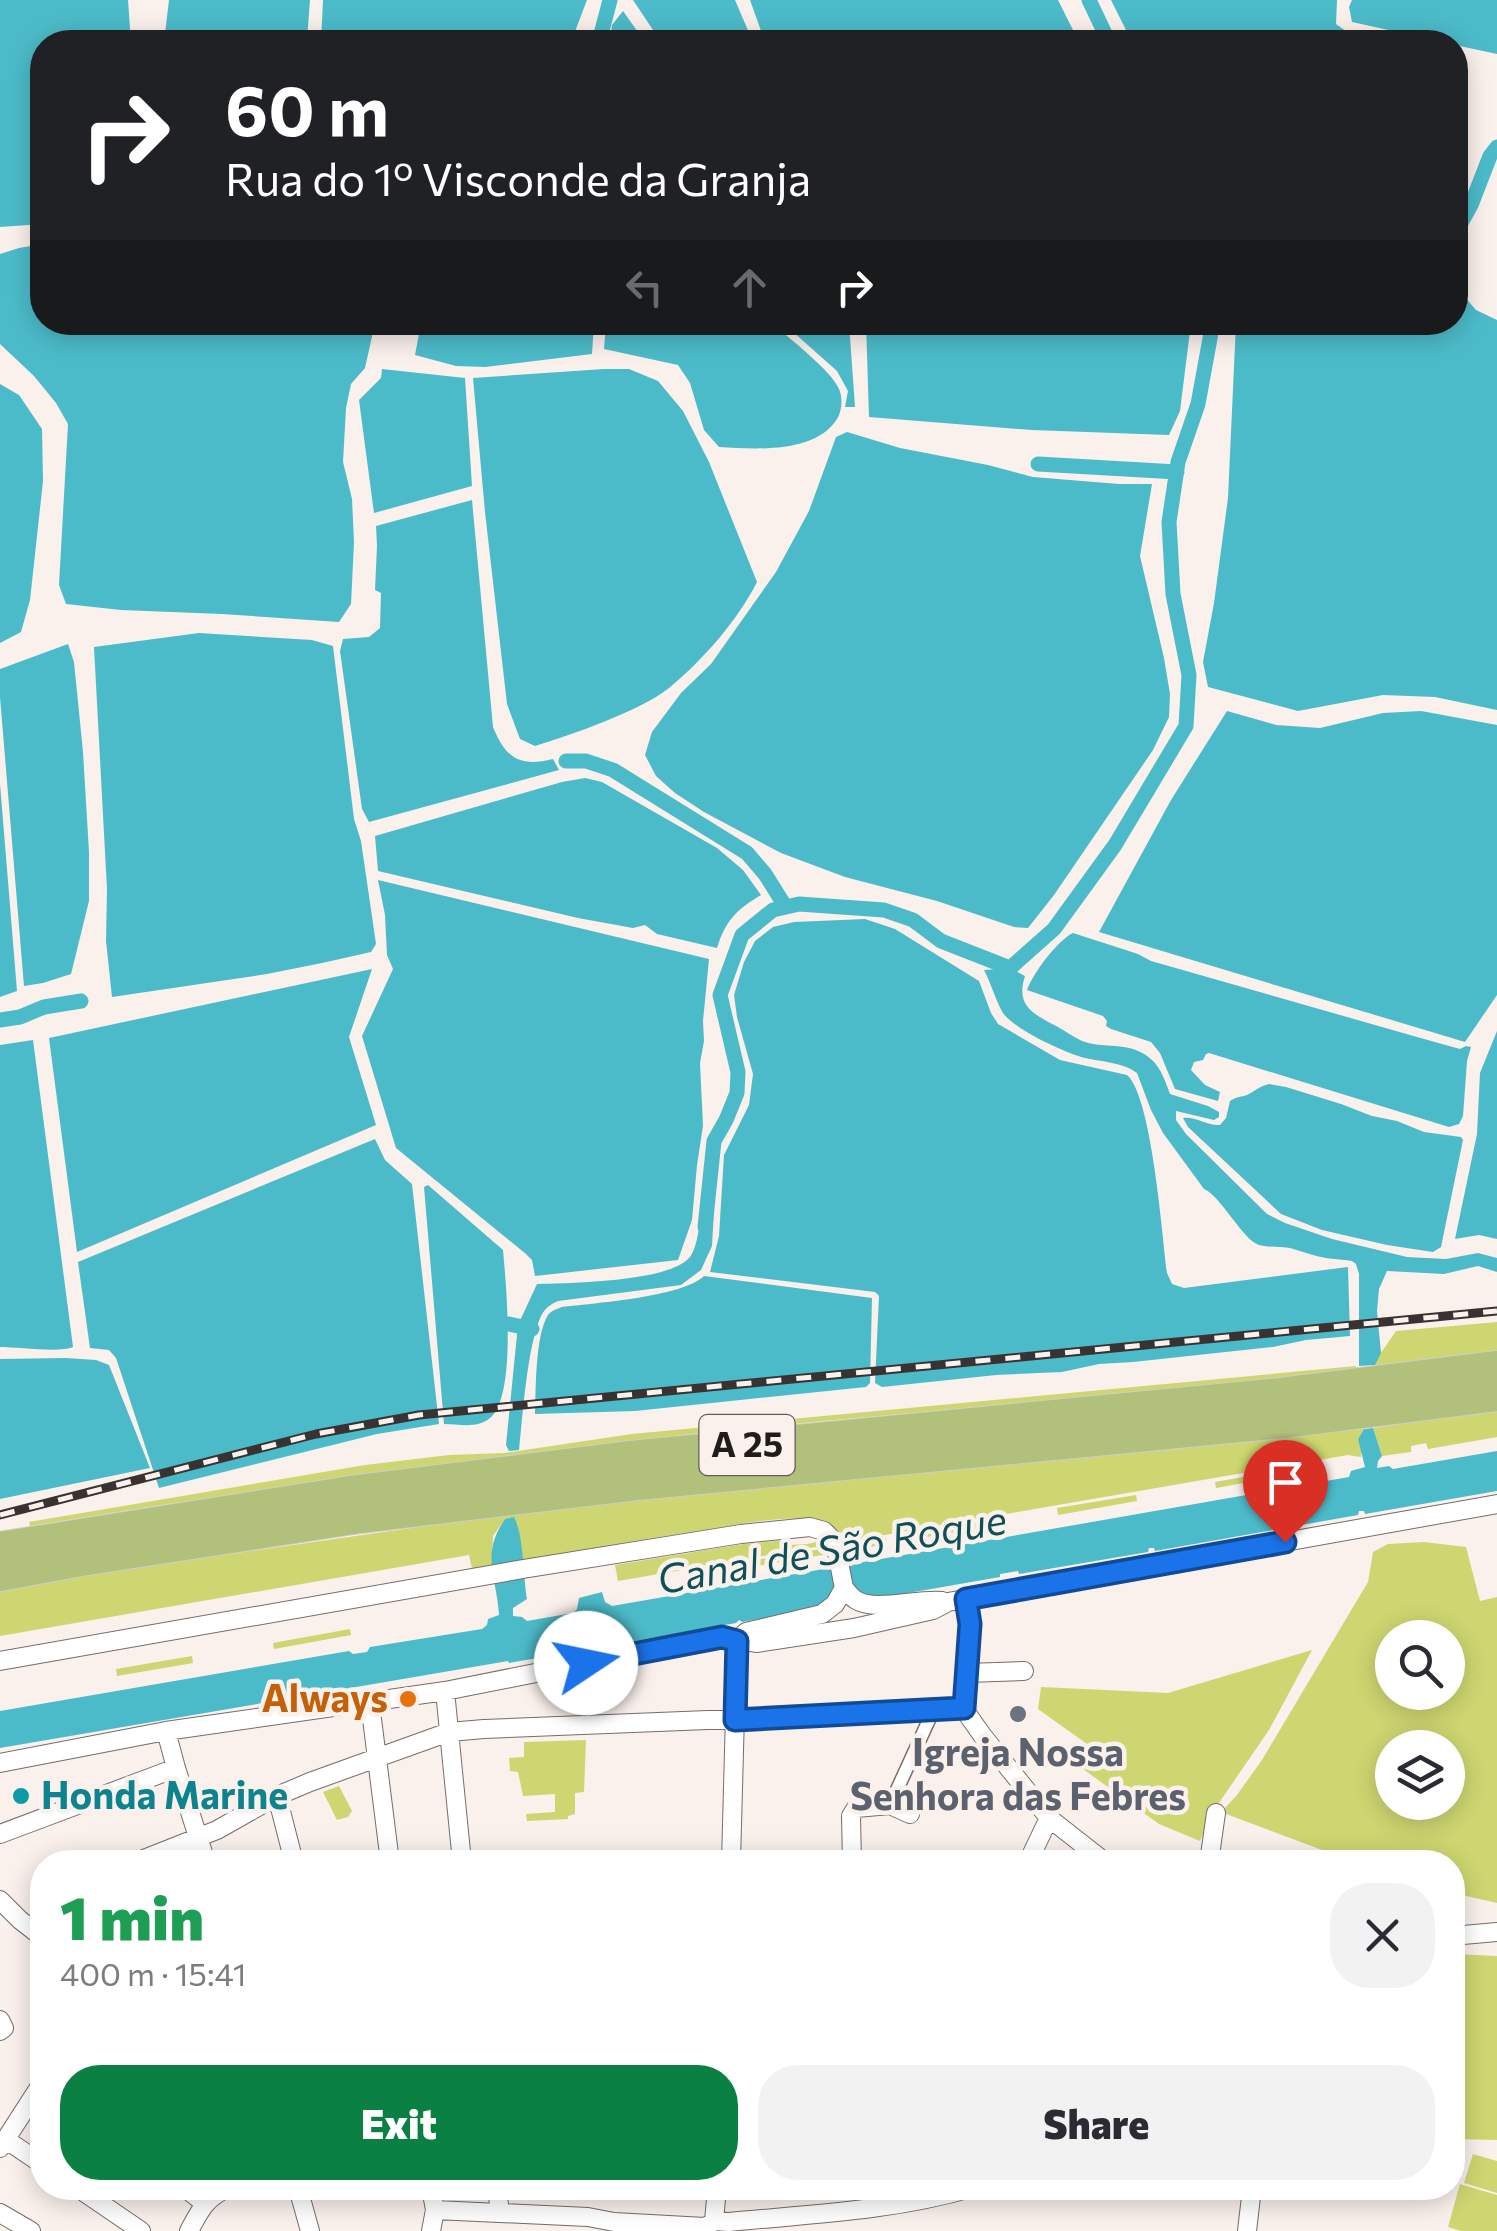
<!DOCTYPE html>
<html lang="en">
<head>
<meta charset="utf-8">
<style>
  body { margin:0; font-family:Commissioner,sans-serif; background:#f2f2f3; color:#2b2b33; height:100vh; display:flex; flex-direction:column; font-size:38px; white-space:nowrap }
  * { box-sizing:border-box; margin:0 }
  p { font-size:32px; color:#7c7c81 }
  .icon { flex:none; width:55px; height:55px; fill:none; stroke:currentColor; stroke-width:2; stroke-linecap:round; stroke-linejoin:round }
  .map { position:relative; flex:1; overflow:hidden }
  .side { position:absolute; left:30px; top:1850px; width:1435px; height:350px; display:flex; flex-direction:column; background:#fff; border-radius:40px; box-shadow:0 5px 25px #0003 }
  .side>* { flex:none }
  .hud { position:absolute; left:30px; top:30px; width:1438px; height:305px; border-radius:40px; box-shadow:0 5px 25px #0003; background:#202124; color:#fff; overflow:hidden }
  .buttons { position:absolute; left:1375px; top:1620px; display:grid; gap:20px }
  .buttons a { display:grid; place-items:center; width:90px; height:90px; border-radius:50%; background:#fff; box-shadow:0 5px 25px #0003; font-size:50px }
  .pin { position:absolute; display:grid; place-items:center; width:85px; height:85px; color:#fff; margin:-102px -42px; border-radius:50% 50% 50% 0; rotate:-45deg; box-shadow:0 0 10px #0007 }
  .pin .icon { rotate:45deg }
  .me { position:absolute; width:110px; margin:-55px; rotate:79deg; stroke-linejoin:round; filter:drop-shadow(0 0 8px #0008) }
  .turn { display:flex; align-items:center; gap:35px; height:210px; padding:0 30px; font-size:45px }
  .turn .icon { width:130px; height:130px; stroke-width:2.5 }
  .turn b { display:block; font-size:70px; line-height:85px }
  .lanes { display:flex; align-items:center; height:95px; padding:0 30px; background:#0003; justify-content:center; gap:50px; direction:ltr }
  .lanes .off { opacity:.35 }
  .round { display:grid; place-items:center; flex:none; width:105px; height:105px; border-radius:40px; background:#f2f2f3 }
  .summary { display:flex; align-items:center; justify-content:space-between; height:170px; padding:0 30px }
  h1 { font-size:60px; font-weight:800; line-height:75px; color:#1e9e55 }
  .primary-button { display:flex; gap:20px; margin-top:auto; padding:20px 30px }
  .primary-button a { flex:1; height:115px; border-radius:40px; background:#0b8043; color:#fff; font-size:40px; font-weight:800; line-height:115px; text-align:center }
  .primary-button a+a { background:#f2f2f3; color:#2b2b33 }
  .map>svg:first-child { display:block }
  .green { fill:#ced671; fill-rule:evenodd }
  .water { fill:#4cbbc9 }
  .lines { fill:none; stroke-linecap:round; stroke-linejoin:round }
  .canal { stroke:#4cbbc9; stroke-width:15 }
  .pedestrian-casing { stroke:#756d69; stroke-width:15 }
  .minor-casing { stroke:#756d69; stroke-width:20 }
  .motorway-casing { stroke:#cecdcd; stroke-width:32 }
  .pedestrian { stroke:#fff; stroke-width:12 }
  .minor { stroke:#fff; stroke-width:18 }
  .motorway { stroke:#b1c07b; stroke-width:30 }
  .rail-casing { stroke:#383332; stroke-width:9 }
  .rail { stroke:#faf0ec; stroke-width:5; stroke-dasharray:15; stroke-linecap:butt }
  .route-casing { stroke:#114b97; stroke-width:25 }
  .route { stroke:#1a73e8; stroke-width:18 }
  .food-dot { fill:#e8710a; stroke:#faf0ec; stroke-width:4 }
  .worship-dot { fill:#6b7280; stroke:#faf0ec; stroke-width:4 }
  .culture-dot { fill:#0f9aa8; stroke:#faf0ec; stroke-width:4 }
  .labels { text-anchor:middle; stroke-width:9; stroke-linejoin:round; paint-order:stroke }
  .shield { fill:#faf0ec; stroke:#615c5a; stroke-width:2.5 }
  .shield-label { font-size:35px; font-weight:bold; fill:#201c1b }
  .food-label { font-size:38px; font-weight:bold; fill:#c56008; stroke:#faf0ec; text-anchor:end }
  .worship-label { font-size:38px; font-weight:bold; fill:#5b616d; stroke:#faf0ec }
  .culture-label { font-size:38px; font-weight:bold; fill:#0d838f; stroke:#faf0ec; text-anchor:start }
  .water-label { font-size:40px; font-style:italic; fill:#0d5057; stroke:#faf0ec }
</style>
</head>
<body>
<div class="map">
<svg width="1497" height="2231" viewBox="0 0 1497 2231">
  <rect width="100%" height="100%" fill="#faf0ec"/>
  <path class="green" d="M 1497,1322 L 1497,1352 L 1375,1367 L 1374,1363 L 1396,1331 Z
    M 1356,1366 L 1356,1369 C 1111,1398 865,1414 620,1442 C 423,1465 226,1494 30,1526 L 29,1522 L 365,1465 L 449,1455 L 504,1453 L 632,1434 Z
    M 1497,1410 L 1497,1437 L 1428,1449 L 1426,1443 L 1411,1446 L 1411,1452 L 1382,1456 L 1373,1428 Z
    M 1364,1429 L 1358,1439 L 1362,1447 L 1361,1457 L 1348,1455 L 618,1581 L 615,1565 L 743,1544 L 788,1540 L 790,1545 C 812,1543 819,1547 829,1525 C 799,1510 740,1525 706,1530 C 644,1539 583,1550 521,1561 L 514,1518 L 505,1519 L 493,1536 L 492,1565 L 472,1569 L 469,1555 L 0,1636 L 0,1590 L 125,1569 L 509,1514 L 774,1484 Z
    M 1292,1468 L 1293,1474 L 1216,1488 L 1215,1482 Z
    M 1136,1495 L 1137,1501 L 1058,1515 L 1057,1508 Z
    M 979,1522 L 980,1528 L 903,1541 L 902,1535 Z
    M 886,1538 L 887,1544 L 745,1568 L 744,1562 Z
    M 1424,1542 L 1466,1547 L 1480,1601 L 1497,1597 L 1497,1903 L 1453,1893 L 1452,1862 L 1354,1862 L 1221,1812 L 1237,1795 L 1262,1760 L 1368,1582 L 1373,1552 L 1388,1544 ZM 1392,1638 L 1448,1638 L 1448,1692 L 1392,1692 ZM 1392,1748 L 1448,1748 L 1448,1802 L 1392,1802 Z
    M 350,1629 L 351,1635 L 274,1649 L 273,1643 Z
    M 1312,1650 L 1269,1730 L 1212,1813 L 1200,1841 L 1159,1824 L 1083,1769 L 1094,1749 L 1038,1709 L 1041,1687 L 1168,1693 Z
    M 192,1656 L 193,1663 L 117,1676 L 116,1669 Z
    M 586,1740 L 584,1792 L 575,1793 L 575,1814 L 568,1816 L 568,1819 L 527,1821 L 526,1814 L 555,1812 L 555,1794 L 523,1796 L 518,1772 L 510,1771 L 509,1758 L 524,1757 L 524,1742 Z
    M 339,1786 L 352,1811 L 348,1817 L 337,1820 L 323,1792 Z
    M 1453,1954 L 1497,1956 L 1497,2140 L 1453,2139 Z
    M 1473,2154 L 1497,2161 L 1497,2193 L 1464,2183 Z
    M 1460,2184 L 1497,2195 L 1497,2231 L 1461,2231 L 1448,2227 Z"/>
  <path class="water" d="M 0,0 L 128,0 L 131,42 L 42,42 L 42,224 L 0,227 Z
    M 169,0 L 310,0 L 307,40 L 306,42 L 164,42 Z
    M 323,0 L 587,0 L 571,42 L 321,42 Z
    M 633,0 L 735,0 L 753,42 L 661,42 Z
    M 750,0 L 1058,0 L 1079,42 L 765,42 Z
    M 1111,0 L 1337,0 L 1336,24 L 1361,42 L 1132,42 Z
    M 1352,0 L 1497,0 L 1497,54 L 1455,45 L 1455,42 L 1443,42 L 1352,22 L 1349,7 Z
    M 623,11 L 645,42 L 610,42 L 612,25 Z
    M 42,244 L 42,322 L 375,323 L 365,368 L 351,384 L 346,408 L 343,462 L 352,499 L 354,542 L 351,604 L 339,622 L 222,614 L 121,610 L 66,604 L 59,585 L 68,424 L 56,403 L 34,376 L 0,344 L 0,254 L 19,248 Z
    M 1455,295 L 1463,295 L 1476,310 L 1497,320 L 1497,710 L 1435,697 L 1383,695 L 1298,711 L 1208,687 L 1203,662 L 1214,603 L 1228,498 L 1236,323 L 1455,322 Z
    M 421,323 L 594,323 L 592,354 L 485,367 L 456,366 L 415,355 Z
    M 606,323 L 771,323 C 787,336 832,371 839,389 C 843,398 842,411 837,419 C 815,454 755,449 719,447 L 704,430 L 690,383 L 678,365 L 604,349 Z
    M 783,323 L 849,323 L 855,407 L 845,407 L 848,391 L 837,371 Z
    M 866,323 L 1191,323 L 1180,411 L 1169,435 L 1032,430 L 869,417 Z
    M 382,369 L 465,378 L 472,486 L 374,513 L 359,400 L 381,378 Z
    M 604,369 L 629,369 L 658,381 L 683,411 L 709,462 L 757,582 C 738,620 702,661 669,688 C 640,711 571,735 535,746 L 520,739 L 507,704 L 485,512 L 473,378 Z
    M 0,384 L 19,395 L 42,429 L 43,481 L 30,600 L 21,632 L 0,643 Z
    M 847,432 L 900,448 L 988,465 L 1033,477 L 1119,484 L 1152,484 L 1140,556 L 1164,658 L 1170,694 L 1169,717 L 1153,750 L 1054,895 L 1028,928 L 1014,927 L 937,901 L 845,877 L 781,853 L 704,812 L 675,793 L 656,776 L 645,755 L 652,732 L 681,693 L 711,664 L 776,572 L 809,511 L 836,437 Z
    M 472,500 L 493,727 C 506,759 520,767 553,759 L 559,770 L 369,822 L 362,809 L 340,651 L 343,639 L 369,637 L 380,628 L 381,593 L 375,590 L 377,546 L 376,526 Z
    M 199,633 L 312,640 L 333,646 L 354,819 L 361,841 L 376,944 L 371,952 L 322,963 L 267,974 L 112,997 L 106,941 L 107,889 L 94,647 Z
    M 68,644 L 74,662 L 83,752 L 89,852 L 89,901 L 71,974 L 43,983 L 24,986 L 0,697 L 0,669 Z
    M 1227,711 L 1276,725 L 1320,728 L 1383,713 L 1421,711 L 1497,725 L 1497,995 L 1465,1042 L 1099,932 L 1171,800 Z
    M 585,778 L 602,782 L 717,848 L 743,870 L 761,895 C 736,910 726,920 717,948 L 657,934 L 645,925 L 633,928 L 578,918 L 378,871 L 375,836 L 562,782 Z
    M 0,784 L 17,991 L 0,997 Z
    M 378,880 L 709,959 L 703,1021 L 704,1041 L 700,1063 L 703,1126 L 697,1165 L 692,1220 L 678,1260 L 535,1276 L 532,1260 L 526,1254 L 396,1148 L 362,1036 L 393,969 L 387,955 L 385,915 Z
    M 865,919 L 895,929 L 979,981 L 991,1013 L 998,1024 L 1060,1060 L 1127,1075 C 1152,1097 1162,1235 1167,1273 L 1172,1284 L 1184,1288 L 1348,1267 L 1350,1336 L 1306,1340 L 1273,1347 L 1133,1362 L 1099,1364 L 1062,1372 L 996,1375 L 882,1387 L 875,1383 L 879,1296 L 875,1292 L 710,1272 L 719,1236 L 724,1155 L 749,1105 L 753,1074 L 737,1017 L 734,995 L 744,962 L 755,941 L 773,927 L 794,922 Z
    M 1073,933 L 1138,954 L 1151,961 L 1417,1037 L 1460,1049 L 1466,1046 L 1471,1047 L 1467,1061 L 1463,1116 L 1459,1124 L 1449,1127 L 1209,1053 L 1206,1054 L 1203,1060 L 1194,1062 L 1191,1070 L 1205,1085 L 1220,1092 L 1218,1101 L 1175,1089 L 1160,1053 L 1151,1042 L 1111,1029 L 1106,1026 L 1107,1021 L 1103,1016 L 1027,990 C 1033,973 1058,940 1073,933 Z
    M 1010,968 L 1025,976 C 1015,1007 1034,1014 1058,1027 C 1067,1032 1076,1039 1085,1042 C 1108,1049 1132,1041 1152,1060 C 1161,1068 1166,1083 1170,1094 L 1208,1106 L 1219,1112 L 1219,1117 L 1214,1120 L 1176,1111 L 1176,1120 L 1186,1134 L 1267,1214 L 1285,1223 L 1332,1239 L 1407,1257 L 1446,1259 L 1478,1253 L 1497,1258 L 1497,1272 L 1478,1266 L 1444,1274 L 1387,1271 L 1379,1289 L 1377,1311 L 1381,1353 L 1375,1365 L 1359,1366 L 1359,1274 L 1356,1264 L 1352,1261 C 1339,1259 1325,1259 1313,1255 C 1305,1253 1298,1250 1290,1248 C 1282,1247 1265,1247 1259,1245 C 1243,1240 1220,1195 1204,1189 L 1163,1133 L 1151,1110 L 1137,1073 C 1122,1062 1102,1062 1085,1058 C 1065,1053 1014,1029 1003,1013 C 995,999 991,983 984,970 Z
    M 372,969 L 349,1037 L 376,1125 L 77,1252 L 49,1038 Z
    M 1497,1031 L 1497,1239 L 1479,1235 L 1455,1239 L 1477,1134 L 1480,1073 Z
    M 33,1040 L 73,1347 C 59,1353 18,1347 0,1347 L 0,1045 Z
    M 1269,1084 L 1286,1087 L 1341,1104 L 1372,1116 L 1397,1121 L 1424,1132 L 1461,1137 L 1463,1140 L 1441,1247 L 1433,1252 L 1387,1245 L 1322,1230 L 1281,1214 L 1188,1127 L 1183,1118 C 1196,1116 1207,1126 1220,1125 L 1226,1118 L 1230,1101 C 1236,1097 1240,1097 1247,1095 C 1255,1091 1260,1086 1269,1084 Z
    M 375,1139 L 385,1160 L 412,1184 L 439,1424 L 377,1434 L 159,1488 L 116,1358 L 109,1350 L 90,1348 L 78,1262 Z
    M 428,1185 L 503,1250 C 506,1284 517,1396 490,1418 C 477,1429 459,1424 444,1424 L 424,1187 Z
    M 714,1210 L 712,1246 L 701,1270 L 681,1285 L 558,1301 C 551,1304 545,1308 541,1316 C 527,1348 523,1413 519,1450 L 509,1451 L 506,1445 L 518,1325 L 537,1284 C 570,1283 670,1282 690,1257 C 698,1246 699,1224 702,1211 Z
    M 704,1276 L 872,1298 L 870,1383 L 866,1387 L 635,1411 L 535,1414 C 536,1389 535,1336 548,1315 C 552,1310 557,1309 562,1307 C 595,1303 682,1297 704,1276 Z
    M 66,1358 L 96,1360 L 109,1365 L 150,1468 L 0,1499 L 0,1359 Z
    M 1373,1428 L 1382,1456 L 1378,1461 L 1377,1468 L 1389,1466 L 1393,1469 L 1497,1451 L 1497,1491 L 1365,1514 L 1364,1511 L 1359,1511 L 1358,1515 L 1155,1551 L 1154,1548 L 1149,1548 L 1148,1552 L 1019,1574 L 1018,1571 L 1000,1574 L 1000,1577 L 742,1622 L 739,1620 L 736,1623 L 509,1663 L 508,1661 L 0,1748 L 0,1711 L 349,1651 L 353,1654 L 367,1652 L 370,1647 L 482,1629 L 487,1625 L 488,1619 L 499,1615 C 497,1577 480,1555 505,1519 L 514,1517 C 524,1536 523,1576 527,1599 L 513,1608 L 513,1616 L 522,1617 L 527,1621 L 573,1613 L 577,1609 L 579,1598 L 602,1592 L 605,1602 L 612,1606 L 1349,1477 L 1351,1471 L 1365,1467 L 1358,1439 L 1364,1429 Z"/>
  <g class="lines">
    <path class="canal" d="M 1089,0 L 1109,42
      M 599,42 L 610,0
      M 1455,234 L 1471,205 L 1490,156 L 1497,147
      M 1038,464 L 1177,472
      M 566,761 L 586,761 L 613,770 L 747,853 L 765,874 L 785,906
      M 1010,987 L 1010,968 L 1054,929 L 1115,845 L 1186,726 L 1189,675 L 1173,594 L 1169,522 L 1178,462 L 1198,404 L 1213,322
      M 0,1020 L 20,1017 L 44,1007 L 81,1001
      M 705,1227 L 714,1141 L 726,1120 L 737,1093 L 738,1072 L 720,995 L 742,935 L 773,910 L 799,904 L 884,910 L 913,920 L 941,941 L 1010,968
      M 509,1324 L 532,1329"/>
    <defs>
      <path id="pedestrian" d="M 890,1805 L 933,1711"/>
      <path id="minor" d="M 844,1588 C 848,1592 851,1597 856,1600 C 874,1612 919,1598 942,1601
        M 737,1641 L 746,1632 L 822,1614 L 835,1604 L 844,1588
        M 0,1661 L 523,1569 L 741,1534 L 810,1527 L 824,1531 L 835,1542 L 844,1588
        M 967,1673 L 1024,1671
        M 445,1691 L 462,1862
        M 370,1703 L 390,1862
        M 963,1708 L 982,1735 L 1049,1818 L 1105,1862
        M 963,1708 L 970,1624 L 966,1599
        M 166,1731 L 176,1768 L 206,1862
        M 0,1763 L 166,1731 L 445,1691 L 691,1642 L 722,1637 L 756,1643 L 854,1628 L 933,1610 L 948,1602 L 1497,1504
        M 277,1796 L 294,1862
        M 0,1834 L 176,1768
        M 136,1862 L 217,1830 L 277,1796 L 310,1782 L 449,1732 L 484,1729 L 933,1711 L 963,1708
        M 731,1862 L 737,1641
        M 852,1862 L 851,1816 L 856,1808 L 890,1805 L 910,1814
        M 1028,1862 L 1049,1818
        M 1209,1862 L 1216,1813
        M 0,1900 L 20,1920 L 42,1937
        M 1452,1936 L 1497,1932
        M 0,2020 L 4,2028 L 0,2031
        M 5,2139 L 42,2164
        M 0,2148 L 42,2083
        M 78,2188 L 141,2231
        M 185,2188 L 204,2203
        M 298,2188 L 310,2231
        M 497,2188 L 500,2213
        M 435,2210 L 588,2217 L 614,2222 L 705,2227
        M 0,2213 L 31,2231
        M 714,2221 L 729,2222 C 811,2214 892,2211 971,2188
        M 706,2227 L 714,2221 L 717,2188
        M 189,2231 C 201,2209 204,2200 227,2188
        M 431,2231 L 435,2210 L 431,2188
        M 1247,2231 L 1252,2188"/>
      <path id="motorway" d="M 0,1547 L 351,1491 L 631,1456 L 1281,1393 L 1497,1366
        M 0,1576 L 81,1561 L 360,1518 L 637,1485 L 1283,1423 L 1497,1396"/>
    </defs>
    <use href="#pedestrian" class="pedestrian-casing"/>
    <use href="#minor" class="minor-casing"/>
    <use href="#motorway" class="motorway-casing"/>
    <use href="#pedestrian" class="pedestrian"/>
    <use href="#minor" class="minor"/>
    <use href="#motorway" class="motorway"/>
    <defs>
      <path id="rail" d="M 0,1515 L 316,1434 L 419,1415 L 1497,1311"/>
    </defs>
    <use href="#rail" class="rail-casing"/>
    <use href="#rail" class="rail"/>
  </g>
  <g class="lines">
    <defs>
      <path id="route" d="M 586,1663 L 722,1637 L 737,1641 L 735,1720 L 964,1708 L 970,1624 L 966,1599 L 1285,1542"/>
    </defs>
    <use href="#route" class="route-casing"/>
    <use href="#route" class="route"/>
  </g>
  <circle class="food-dot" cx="408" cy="1699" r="10"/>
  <circle class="worship-dot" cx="1018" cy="1714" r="10"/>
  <circle class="culture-dot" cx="21" cy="1796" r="10"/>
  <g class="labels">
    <rect class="shield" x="699.5" y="1415" width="95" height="60" rx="8"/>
    <g class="shield-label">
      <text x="747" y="1457">A 25</text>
    </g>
    <g class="food-label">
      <text x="388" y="1712">Always</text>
    </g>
    <g class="worship-label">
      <text x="1018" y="1766">Igreja Nossa<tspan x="1018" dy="44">Senhora das Febres</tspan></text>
    </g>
    <g class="culture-label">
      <text x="41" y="1809">Honda Marine</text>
    </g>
    <g class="water-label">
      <text transform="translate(832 1550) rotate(-10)" y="14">Canal de São Roque</text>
    </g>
  </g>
</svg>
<div class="buttons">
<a><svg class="icon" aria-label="search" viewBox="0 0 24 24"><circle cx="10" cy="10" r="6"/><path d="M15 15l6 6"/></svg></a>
<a><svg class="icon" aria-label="layers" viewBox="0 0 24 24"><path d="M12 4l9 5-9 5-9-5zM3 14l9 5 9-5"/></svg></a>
</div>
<div class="pin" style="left:1285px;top:1542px;background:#d93025"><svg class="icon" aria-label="arrive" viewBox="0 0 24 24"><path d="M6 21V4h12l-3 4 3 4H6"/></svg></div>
<svg class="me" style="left:586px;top:1663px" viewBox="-20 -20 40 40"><circle r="19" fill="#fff"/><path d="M0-13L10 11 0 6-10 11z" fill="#1a73e8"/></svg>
<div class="hud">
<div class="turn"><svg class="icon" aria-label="right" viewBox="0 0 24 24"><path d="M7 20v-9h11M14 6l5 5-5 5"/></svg><div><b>60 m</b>Rua do 1º Visconde da Granja</div></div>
<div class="lanes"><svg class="icon off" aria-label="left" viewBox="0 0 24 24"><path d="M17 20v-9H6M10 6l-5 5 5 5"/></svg><svg class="icon off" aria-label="ahead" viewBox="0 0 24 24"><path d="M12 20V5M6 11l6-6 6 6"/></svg><svg class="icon" aria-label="right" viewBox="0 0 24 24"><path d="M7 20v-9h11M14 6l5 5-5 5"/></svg></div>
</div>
<section class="side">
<div class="summary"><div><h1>1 min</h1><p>400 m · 15:41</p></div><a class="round"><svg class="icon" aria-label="close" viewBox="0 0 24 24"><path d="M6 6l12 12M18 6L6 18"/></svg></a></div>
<div class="primary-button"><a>Exit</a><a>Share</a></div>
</section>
</div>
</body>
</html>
